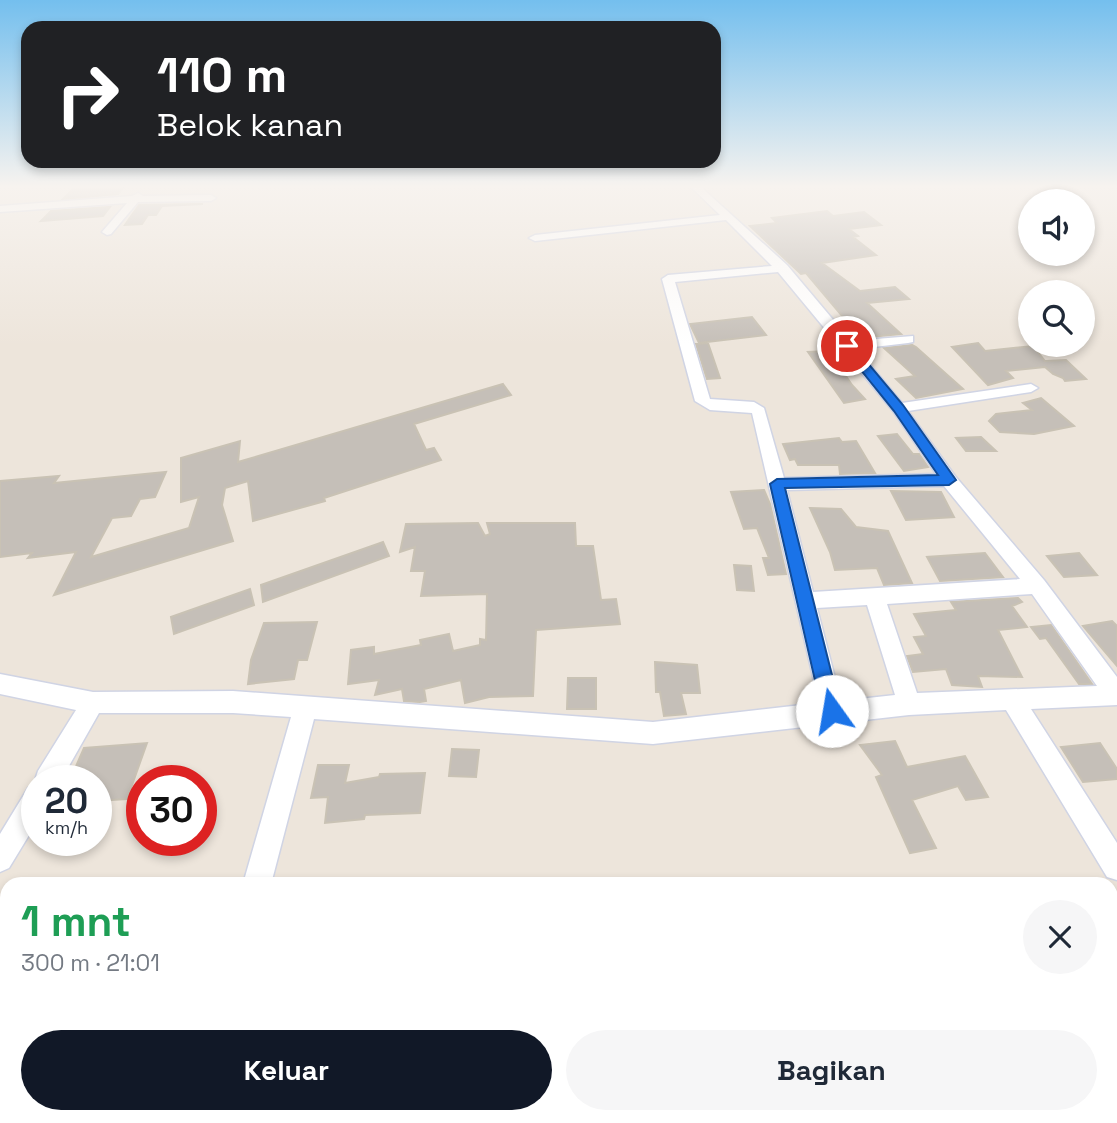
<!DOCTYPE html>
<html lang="id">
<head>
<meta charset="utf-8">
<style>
  body { margin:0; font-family:"Space Grotesk",sans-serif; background:#f6f6f7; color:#1f2937; height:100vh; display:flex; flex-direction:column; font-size:26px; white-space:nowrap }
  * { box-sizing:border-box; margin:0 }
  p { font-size:23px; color:#747a83 }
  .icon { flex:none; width:38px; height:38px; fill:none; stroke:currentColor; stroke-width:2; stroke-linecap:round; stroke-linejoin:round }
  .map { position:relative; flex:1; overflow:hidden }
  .details { position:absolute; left:0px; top:877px; width:1118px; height:247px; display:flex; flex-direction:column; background:#fff; border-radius:21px 21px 0 0; box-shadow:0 4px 10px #0003 }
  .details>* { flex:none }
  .banner { position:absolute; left:21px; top:21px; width:700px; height:147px; border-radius:21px; box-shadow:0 4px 10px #0003; background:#202124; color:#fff; overflow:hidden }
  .fabs { position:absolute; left:1018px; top:189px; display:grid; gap:14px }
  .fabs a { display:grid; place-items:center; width:77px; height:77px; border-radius:50%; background:#fff; box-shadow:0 4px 10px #0003; font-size:35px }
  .speed { position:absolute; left:21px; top:765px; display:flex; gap:14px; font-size:35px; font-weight:700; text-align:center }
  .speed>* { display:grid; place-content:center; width:91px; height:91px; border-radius:50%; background:#fff; box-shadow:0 4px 10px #0003; line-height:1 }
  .speed small { font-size:18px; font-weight:400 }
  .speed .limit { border:10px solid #d22; background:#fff; color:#111 }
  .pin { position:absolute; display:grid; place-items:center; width:60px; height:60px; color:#fff; margin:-30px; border:4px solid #fff; border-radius:50%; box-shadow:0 2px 7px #0007 }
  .me { position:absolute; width:77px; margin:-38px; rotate:347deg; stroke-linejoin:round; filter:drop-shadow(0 0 5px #0008) }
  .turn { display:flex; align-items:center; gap:24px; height:147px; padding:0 21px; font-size:32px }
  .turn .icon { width:91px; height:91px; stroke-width:2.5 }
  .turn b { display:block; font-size:49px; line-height:60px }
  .round { display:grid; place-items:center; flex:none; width:74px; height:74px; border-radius:37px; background:#f6f6f7 }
  .headline { display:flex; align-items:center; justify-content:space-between; height:119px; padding:0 21px }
  h1 { font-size:42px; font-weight:700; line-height:52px; color:#1e9e55 }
  .cta { display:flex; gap:14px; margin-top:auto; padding:14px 21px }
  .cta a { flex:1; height:80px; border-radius:42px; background:#111827; color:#fff; font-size:28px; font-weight:700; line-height:80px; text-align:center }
  .cta a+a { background:#f6f6f7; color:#1f2937 }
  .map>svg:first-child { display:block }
  .building { fill:#c5bfb8; stroke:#c9c2b4; stroke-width:2 }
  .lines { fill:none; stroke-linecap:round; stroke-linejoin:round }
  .street-casing { stroke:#d0d4e4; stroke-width:3 }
  .street { fill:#fff; fill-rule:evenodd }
  .route { fill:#1a73e8; stroke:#114b97; stroke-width:2 }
</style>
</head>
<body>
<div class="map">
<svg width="1117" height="1123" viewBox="0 0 1117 1123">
  <rect width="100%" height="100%" fill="#ede5db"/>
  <path class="building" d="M 123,188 L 118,194 L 63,199 L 73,189 Z
    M 203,204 L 162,206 L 156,215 L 148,215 L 142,224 L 125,225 L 139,205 Z
    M 110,207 L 103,216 L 41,221 L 51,211 Z
    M 827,211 L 833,216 L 864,212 L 881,225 L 849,229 L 858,236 L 853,237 L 876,255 L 822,263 L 860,291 L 895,287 L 909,299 L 867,303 L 901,334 L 870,337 L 856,322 L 848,323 L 806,273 L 801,274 L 750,226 L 777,223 L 772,218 Z
    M 752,317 L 766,335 L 699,343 L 690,324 Z
    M 708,343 L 720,378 L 707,379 L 696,344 Z
    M 978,343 L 985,351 L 1033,346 L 1045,361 L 1066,360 L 1086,379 L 1065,381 L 1063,378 L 1053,374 L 1045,367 L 1006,371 L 1013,378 L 988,385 L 952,347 Z
    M 912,345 L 916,347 L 963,389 L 916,398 L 896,379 L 915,376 L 884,348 Z
    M 829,351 L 852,385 L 865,399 L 844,403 L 808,352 Z
    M 503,384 L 511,395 L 414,424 L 426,450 L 434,448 L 441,460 L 324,498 L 325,501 L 253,521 L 248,481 L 225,488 L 222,505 L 233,541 L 54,595 L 76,552 L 28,558 L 32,553 L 0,557 L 0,481 L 59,476 L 54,483 L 166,472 L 155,497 L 140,499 L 131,516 L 112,518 L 91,557 L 189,528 L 199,497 L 181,502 L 181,458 L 240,441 L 238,462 Z
    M 1041,398 L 1074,426 L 1034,434 L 1000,432 L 989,421 L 996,414 L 1032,410 L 1023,403 Z
    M 897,434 L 913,454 L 919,454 L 928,467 L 904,471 L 878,436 Z
    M 981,437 L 996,451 L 966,451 L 956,438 Z
    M 839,438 L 842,442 L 856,441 L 875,473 L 840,474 L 839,465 L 798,465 L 795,459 L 790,460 L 783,444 Z
    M 764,490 L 770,504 L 786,574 L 768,575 L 763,558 L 769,558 L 757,528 L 744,529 L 731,492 Z
    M 891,491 L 941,492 L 954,517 L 906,520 Z
    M 810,508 L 841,509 L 856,527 L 888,531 L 912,583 L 884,585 L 877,568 L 835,570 L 830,552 Z
    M 478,523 L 485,536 L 490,534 L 487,523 L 575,523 L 576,546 L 593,546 L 601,600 L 616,599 L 620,624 L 536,630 L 533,696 L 489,697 L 465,703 L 461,680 L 424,689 L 426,701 L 420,702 L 404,701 L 402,689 L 375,695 L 379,680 L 348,684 L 351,650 L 374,647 L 374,654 L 421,645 L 420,640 L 449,634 L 453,651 L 480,645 L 480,639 L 486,640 L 487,594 L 421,596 L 425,571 L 411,571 L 415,547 L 400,552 L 406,524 Z
    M 383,542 L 389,556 L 263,602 L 261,585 Z
    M 985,553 L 1003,577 L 940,581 L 927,557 Z
    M 1079,553 L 1097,575 L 1064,577 L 1047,556 Z
    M 734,565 L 751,566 L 754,591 L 737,590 Z
    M 250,589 L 254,605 L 174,634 L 171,617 Z
    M 1018,598 L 1022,602 L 1012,606 L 1027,627 L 998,630 L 1022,677 L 978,676 L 982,687 L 952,685 L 946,669 L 913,672 L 907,656 L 923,654 L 914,637 L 926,636 L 914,614 L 956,610 L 951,602 Z
    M 1112,621 L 1117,626 L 1117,666 L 1083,626 Z
    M 317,622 L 307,660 L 298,660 L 294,679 L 248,684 L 251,660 L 264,623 Z
    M 1051,625 L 1092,684 L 1079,684 L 1046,638 L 1040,639 L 1031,627 Z
    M 655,662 L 697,665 L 700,693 L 681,693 L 686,714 L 664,716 L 660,692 L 656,692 Z
    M 568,678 L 596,678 L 596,709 L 567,709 Z
    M 895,741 L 907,767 L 965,756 L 988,797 L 966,800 L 958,786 L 912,800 L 936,848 L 910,853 L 876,777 L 882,775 L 860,745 Z
    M 147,743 L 127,799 L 96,801 L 96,780 L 70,780 L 84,748 Z
    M 1100,743 L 1117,769 L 1117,779 L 1083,782 L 1061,747 Z
    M 452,749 L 479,750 L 476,777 L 449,776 Z
    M 318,765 L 349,765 L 345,783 L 379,777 L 380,774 L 425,773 L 420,813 L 365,815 L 364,819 L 325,823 L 328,797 L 311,798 Z"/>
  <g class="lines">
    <defs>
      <path id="street" d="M 692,188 L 702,188 L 787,265 L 851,341 L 913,336 L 913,342 L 908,343 L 857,349 L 902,403 L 1031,384 L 1038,388 L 1031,392 L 908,411 L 955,476 L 1044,580 L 1117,677 L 1117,705 L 1031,709 L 1117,843 L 1117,880 L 1107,877 L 1006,710 L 909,715 L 653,744 L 314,719 L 271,884 L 243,884 L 291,717 L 233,713 L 99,713 L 61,780 L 37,780 L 37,822 L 9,868 L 0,872 L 0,834 L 28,788 L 37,785 L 35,780 L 38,771 L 76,710 L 0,694 L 0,674 L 93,692 L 233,691 L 653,722 L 819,703 L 752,413 L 710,410 L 695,401 L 662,279 L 668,275 L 772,266 L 726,220 L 535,241 L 529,238 L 535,235 L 720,215 ZM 778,272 L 893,411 L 936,474 L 784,478 L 764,408 L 754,402 L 710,399 L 675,282 ZM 944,486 L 1020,579 L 813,592 L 787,490 ZM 1032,594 L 1097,686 L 917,693 L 887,604 ZM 867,605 L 895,695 L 841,701 L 817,608 Z
        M 138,193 L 143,196 L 211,195 L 216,198 L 211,201 L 138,202 L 111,234 L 107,235 L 102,232 L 127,203 L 0,212 L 0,206 L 132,196 Z
        M 181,1116 L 215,1116 L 214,1123 L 180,1123 Z"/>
    </defs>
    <use href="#street" class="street-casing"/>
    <use href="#street" class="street"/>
  </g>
  <linearGradient id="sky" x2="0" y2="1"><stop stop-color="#74bfee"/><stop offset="0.54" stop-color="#f7f3ef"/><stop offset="1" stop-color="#f7f3ef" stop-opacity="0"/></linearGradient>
  <rect width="1117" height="345" fill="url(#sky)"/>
  <path class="route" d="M 843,343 L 851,343 L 903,405 L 956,480 L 949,485 L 785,488 L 841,711 L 838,718 L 832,720 L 825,718 L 822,711 L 770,484 L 777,479 L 938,475 L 894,411 L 843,348 Z"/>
</svg>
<div class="fabs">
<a><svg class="icon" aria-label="sound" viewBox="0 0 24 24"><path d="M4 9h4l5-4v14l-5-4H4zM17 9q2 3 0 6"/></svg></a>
<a><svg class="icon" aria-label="search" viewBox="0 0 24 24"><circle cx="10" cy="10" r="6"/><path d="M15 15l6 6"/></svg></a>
</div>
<div class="speed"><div>20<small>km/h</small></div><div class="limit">30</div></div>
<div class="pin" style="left:847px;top:346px;background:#d93025"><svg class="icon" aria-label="arrive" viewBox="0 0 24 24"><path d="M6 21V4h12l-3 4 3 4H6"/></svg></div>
<svg class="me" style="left:832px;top:711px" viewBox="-20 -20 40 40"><circle r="19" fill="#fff"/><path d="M0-13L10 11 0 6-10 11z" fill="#1a73e8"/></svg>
<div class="banner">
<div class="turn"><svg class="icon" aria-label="right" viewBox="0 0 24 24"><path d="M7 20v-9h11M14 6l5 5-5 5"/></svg><div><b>110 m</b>Belok kanan</div></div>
</div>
<section class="details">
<div class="headline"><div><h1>1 mnt</h1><p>300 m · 21:01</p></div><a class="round"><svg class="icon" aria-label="close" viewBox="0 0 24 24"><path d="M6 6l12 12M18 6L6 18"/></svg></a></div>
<div class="cta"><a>Keluar</a><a>Bagikan</a></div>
</section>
</div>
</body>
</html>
